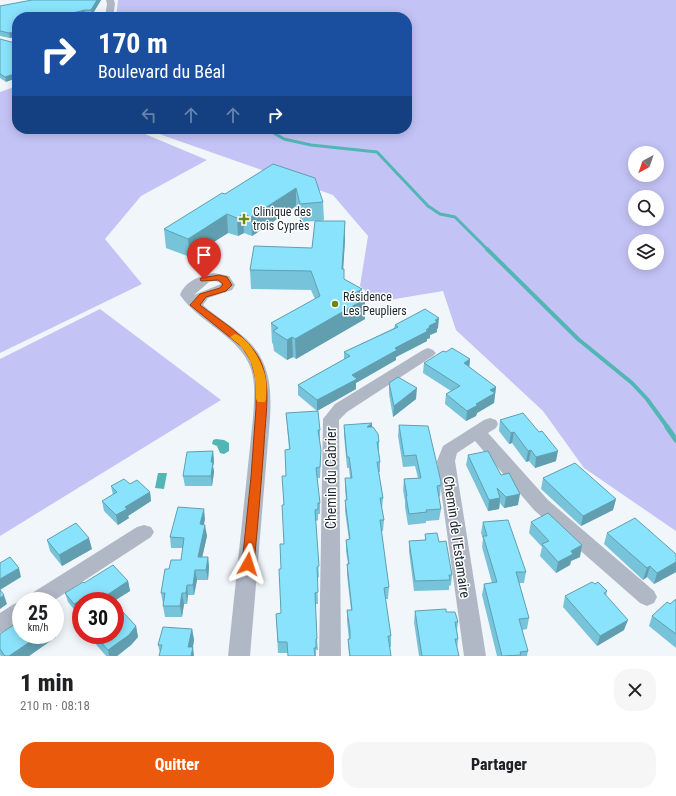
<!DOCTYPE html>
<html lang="fr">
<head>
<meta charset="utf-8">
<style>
  body { margin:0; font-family:"Roboto Condensed",sans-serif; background:#f6f6f6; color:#202124; height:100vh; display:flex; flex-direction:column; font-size:15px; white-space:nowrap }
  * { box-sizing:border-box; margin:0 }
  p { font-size:13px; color:#757577 }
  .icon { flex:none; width:22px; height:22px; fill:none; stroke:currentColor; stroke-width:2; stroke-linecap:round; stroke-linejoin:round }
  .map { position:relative; height:656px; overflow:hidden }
  .side { display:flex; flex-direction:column; background:#fff; flex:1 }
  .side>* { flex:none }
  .banner { position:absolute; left:12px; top:12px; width:400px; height:122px; border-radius:16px; box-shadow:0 2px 10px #0003; background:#1a4fa0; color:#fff; overflow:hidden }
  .needle { width:26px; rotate:220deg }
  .buttons { position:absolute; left:628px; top:146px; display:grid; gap:8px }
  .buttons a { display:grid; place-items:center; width:36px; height:36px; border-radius:50%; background:#fff; box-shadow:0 2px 10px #0003; font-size:20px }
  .speed { position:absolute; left:12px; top:592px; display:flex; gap:8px; font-size:20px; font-weight:700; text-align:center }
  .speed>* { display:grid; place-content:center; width:52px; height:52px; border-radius:50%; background:#fff; box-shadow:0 2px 10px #0003; line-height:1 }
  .speed small { font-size:10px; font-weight:400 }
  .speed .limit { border:6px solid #d22; background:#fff; color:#111 }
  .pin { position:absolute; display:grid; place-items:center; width:34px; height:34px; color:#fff; margin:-41px -17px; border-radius:50% 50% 50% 0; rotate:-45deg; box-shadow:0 0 4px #0007 }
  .pin .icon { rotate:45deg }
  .me { position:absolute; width:44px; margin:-22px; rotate:6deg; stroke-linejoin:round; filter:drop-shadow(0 0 3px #0008) }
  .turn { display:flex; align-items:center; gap:14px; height:84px; padding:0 20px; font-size:18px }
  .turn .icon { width:52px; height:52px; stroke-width:2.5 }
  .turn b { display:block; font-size:28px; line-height:34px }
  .lanes { display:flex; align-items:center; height:38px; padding:0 20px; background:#0003; justify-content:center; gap:20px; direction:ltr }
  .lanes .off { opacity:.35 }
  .round { display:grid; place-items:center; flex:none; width:42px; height:42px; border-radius:16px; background:#f6f6f6 }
  .summary { display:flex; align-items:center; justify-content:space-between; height:68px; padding:0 20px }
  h1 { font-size:24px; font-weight:800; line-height:30px }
  .button { display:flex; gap:8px; margin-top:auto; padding:8px 20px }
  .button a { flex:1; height:46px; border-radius:16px; background:#ea580c; color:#fff; font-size:16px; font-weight:800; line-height:46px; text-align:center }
  .button a+a { background:#f6f6f6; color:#202124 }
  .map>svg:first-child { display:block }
  .green { fill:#c4c3f6; fill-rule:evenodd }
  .water { fill:#53b6b5 }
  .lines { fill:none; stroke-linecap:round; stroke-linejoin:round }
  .stream-far2 { stroke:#53b6b5; stroke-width:3 }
  .stream-far1 { stroke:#53b6b5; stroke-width:4 }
  .stream { stroke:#53b6b5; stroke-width:5 }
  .minor { fill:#b1b8c5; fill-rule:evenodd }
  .wall { fill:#77c3d9 }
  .shaded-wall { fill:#619fb0 }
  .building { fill:#8ae3fc; stroke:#619fb0 }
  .route { fill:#ea580c; stroke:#983908 }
  .slow { fill:#f59e0b }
  .poi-dot { fill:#678a10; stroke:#fff; stroke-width:1.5 }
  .labels { text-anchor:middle; stroke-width:3; stroke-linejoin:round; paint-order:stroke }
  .poi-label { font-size:12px; fill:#1b262e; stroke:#fff; text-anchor:start }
  .near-street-label { font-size:14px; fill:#1b262e; stroke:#fff }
</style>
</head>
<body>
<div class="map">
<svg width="676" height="656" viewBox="0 0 676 656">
  <rect width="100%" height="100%" fill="#f1f6fb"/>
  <path class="green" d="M 118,0 L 676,0 L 676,531 L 584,468 L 543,411 L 456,330 L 443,291 L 377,302 L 360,286 L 368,236 L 333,195 L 162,135 L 151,129 L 407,129 L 407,17 L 116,17 ZM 635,153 L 657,153 L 657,175 L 635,175 ZM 635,197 L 657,197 L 657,219 L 635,219 ZM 635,241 L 657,241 L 657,263 L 635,263 Z
    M 17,86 L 17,129 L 133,129 L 207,160 L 141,196 L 105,239 L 142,284 L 0,353 L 0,92 Z
    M 100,309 L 221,400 L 0,536 L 0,359 Z"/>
  <path class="water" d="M 216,439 L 224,440 L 229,443 L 229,451 L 224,454 L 220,453 L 217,446 L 212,444 L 213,440 Z
    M 158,473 L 167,473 L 164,489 L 155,488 Z"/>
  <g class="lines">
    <path class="stream-far2" d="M 267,129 L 284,139 L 311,145 L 377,152 L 428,206 L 440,214 L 455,217 L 488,250"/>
    <path class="stream-far1" d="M 487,249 L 578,339 L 632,383 L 647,399 L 668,428"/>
    <path class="stream" d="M 667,427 L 676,440"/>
    <path class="minor" d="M 106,0 L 114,0 L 115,4 L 113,17 L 105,17 L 107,4 Z
      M 214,273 L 229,276 L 235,285 L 232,290 L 208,298 L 203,305 C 214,315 228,323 239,333 C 269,356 272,383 270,418 L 250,656 L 228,656 L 253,418 C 254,402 256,385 251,369 C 241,337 199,323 180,295 C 185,281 201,275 214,273 ZM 214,281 L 219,282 L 221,284 L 194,295 L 209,282 Z
      M 428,348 L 433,350 L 436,353 L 433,356 L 347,412 L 339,420 L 341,656 L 319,656 L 323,419 L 335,404 L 423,350 Z
      M 490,418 L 496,420 L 498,424 L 496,428 L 488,433 L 548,500 L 654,591 L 657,597 L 654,603 L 647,606 L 640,603 L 534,510 L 475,441 L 457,453 L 455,461 L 486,656 L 464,656 L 437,461 L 443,446 L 484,420 Z
      M 144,525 L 151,527 L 154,532 L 151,537 L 53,601 L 26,601 L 29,595 L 137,527 Z
      M 21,601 L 21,621 L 7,630 L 0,633 L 0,613 L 14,604 Z"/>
  </g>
  <path class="wall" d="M 32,0 L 101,0 L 92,15 L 17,17 L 17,36 L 10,38 L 0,36 L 0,6 Z
    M 0,39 L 6,82 L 0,78 Z
    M 273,164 L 323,202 L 324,220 L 320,221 L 345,221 L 345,240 L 343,269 L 344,279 L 362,289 L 362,297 L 365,299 L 365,319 L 296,359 L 293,357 L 287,360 L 274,351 L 273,344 L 272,343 L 271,323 L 315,299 L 311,290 L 251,289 L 250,270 L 312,248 L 315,221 L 301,222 L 296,206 L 252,236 L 244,233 L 238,236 L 228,233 L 190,257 L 166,248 L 164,229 L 225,194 Z
    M 395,325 L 438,328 L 437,329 L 437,332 L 430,335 L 430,338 L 427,339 L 427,341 L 396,357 L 396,360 L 356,383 L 356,389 L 317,411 L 298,395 L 298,385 L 344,359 L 344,352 L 394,328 Z
    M 446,352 L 470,359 L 469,367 L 496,387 L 494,403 L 477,413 L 476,416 L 466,421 L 445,404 L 446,394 L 451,391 L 423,373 L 424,363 Z
    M 389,383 L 416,399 L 393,417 L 389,394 Z
    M 286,413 L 320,430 L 320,441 L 319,441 L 321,450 L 320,478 L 317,478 L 320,503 L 320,514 L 318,514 L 318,520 L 316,521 L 319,577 L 317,578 L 318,604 L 315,604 L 317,639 L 318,650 L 316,650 L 316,656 L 288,656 L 288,653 L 278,653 L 276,614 L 281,613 L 281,569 L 284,544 L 284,505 L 289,449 Z
    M 500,420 L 556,461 L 535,468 L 529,461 L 526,462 L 512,443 L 509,444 L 499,431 Z
    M 344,425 L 372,427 L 379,442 L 379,453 L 380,462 L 380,472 L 378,472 L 383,498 L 382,509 L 384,520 L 383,531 L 381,531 L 389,587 L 388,599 L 385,599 L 391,636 L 391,647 L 390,647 L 391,656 L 349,656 L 348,639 L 349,639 L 347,621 L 347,610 L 351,610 L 347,575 L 347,564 L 348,564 L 346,551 L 346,540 L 349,540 L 345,511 L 345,500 L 346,500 L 345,489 L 345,478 L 350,478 L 349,468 L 347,468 L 344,435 Z
    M 399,425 L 441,485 L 440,496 L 439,497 L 441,509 L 439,520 L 426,521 L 426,523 L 408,525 L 405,507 L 405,501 L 403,490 L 404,479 L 418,478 L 415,466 L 403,467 L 398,436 Z
    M 213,451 L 214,462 L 213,466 L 214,472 L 212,486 L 185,486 L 183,476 Z
    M 468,455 L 518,505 L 504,508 L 500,503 L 499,509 L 488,511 L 466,465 Z
    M 543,478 L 616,499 L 613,510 L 581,526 L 541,489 Z
    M 130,484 L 150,492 L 151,501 L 128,516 L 129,518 L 118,525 L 104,511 L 102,501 L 113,495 L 111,486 Z
    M 205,519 L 204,525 L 207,536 L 202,557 L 208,557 L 209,567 L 208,580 L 197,580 L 194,595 L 188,595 L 187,604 L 184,604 L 182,617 L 165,617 L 163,606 L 163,604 L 161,593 L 169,569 L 181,560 L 183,548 L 171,548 L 170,537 Z
    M 483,522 L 526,572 L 524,583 L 519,583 L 529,618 L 527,629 L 522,630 L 528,651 L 527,656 L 497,656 L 482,595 L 484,584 L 492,583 L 482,547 L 483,539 L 481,533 Z
    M 531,522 L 580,557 L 571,561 L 570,565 L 556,573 L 540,556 L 542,547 L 529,533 Z
    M 607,533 L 676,554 L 676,572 L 654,584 L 647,577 L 643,580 L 604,544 Z
    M 425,534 L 439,542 L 452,575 L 451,585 L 449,586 L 449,590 L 414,591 L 409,551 L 409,541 L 425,540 Z
    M 47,540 L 92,549 L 62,566 L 50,551 Z
    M 128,581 L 130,591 L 114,601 L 81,601 L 77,613 L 68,602 L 65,593 L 84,583 Z
    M 595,584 L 607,591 L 606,596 L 624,630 L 597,646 L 563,607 L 565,596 Z
    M 676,599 L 676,648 L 649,626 L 652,616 L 670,604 Z
    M 415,611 L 446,612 L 458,622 L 457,630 L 458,639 L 457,650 L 459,656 L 419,656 L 414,622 Z
    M 136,626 L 138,637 L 131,645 L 117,656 L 106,656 L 93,641 L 92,635 L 115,635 Z
    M 192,629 L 194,640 L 193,647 L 160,653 L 158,645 Z
    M 55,632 L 56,637 L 29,656 L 1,656 L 0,655 L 0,634 L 55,635 Z"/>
  <path class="shaded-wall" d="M 97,0 L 101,0 L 92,15 L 91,10 Z
    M 85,10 L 85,15 L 77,17 L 56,17 Z
    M 17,31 L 17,36 L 10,38 L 9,33 Z
    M 17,73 L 17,78 L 6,82 L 5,77 Z
    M 296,188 L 296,206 L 252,236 L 251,217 Z
    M 227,214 L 228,233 L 190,257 L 188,239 Z
    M 243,214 L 244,233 L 238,236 L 237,218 Z
    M 345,221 L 345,240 L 342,288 L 342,269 Z
    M 362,289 L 361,301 L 365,299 L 365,319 L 296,359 L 295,339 L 355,293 Z
    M 439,318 L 438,328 L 437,329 L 437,332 L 430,335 L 430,338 L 427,339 L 427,341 L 396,357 L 396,360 L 356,383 L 356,389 L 317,411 L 317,400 L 352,375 L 395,348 L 426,330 L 429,326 L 435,320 Z
    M 292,337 L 293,357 L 287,360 L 287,340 Z
    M 470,359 L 469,369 L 464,363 Z
    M 496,387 L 494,403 L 477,413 L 476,416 L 466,421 L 467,411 L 476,404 L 490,390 Z
    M 417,388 L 416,399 L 393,417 L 394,406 Z
    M 372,423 L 372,434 L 367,427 Z
    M 514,432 L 512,443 L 509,444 L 511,433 Z
    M 531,450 L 529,461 L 526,462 L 528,451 Z
    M 213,451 L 214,462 L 213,466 L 214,472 L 212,486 L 211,476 L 211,462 Z
    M 558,451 L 556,461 L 535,468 L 536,457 Z
    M 150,492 L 151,501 L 128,516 L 129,518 L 118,525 L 116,515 L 125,507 Z
    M 520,494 L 518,505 L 504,508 L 506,497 Z
    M 500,498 L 499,509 L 488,511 L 489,500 Z
    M 616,499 L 613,510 L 581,526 L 583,516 Z
    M 204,509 L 205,519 L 201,535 L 200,524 Z
    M 205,525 L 207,536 L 200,567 L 198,557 Z
    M 89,538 L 92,549 L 62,566 L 59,555 Z
    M 582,545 L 580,557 L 571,561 L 570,565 L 556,573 L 558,562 L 571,551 Z
    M 208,557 L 209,567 L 208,580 L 206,570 Z
    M 676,562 L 676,572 L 654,584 L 657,573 Z
    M 650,566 L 647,577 L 643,580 L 647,568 Z
    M 19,568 L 21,577 L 0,590 L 0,579 Z
    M 195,570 L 197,580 L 194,595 L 193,585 Z
    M 128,581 L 130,591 L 114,601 L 98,601 Z
    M 187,585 L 188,595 L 187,604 L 186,593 Z
    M 182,593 L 184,604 L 182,617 L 180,606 Z
    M 4,595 L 7,604 L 0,609 L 0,598 Z
    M 83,599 L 84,601 L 81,601 L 81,611 L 77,613 L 74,604 Z
    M 628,620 L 624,630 L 597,646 L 600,636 Z
    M 136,626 L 138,637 L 131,645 L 117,656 L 109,656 L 108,650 Z
    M 192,629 L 194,640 L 191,656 L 188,647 Z
    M 55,632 L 56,637 L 29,656 L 9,656 L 40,635 L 55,635 Z
    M 193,647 L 194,656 L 191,656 Z"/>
  <path class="building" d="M 32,0 L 97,0 L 91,10 L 85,10 L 56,17 L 17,17 L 17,31 L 9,33 L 0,31 L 0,6 Z
    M 0,39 L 15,43 L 12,45 L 17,47 L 17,73 L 5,77 L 0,74 Z
    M 273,164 L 315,178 L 323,202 L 300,204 L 296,188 L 251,217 L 243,214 L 237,218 L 227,214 L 188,239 L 164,229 L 222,193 L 225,194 Z
    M 315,221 L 345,221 L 342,269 L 344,269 L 344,279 L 362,289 L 355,293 L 365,299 L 295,339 L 292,337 L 287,340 L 273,331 L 278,328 L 271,323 L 320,296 L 311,271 L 250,270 L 254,246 L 312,248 Z
    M 425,309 L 439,318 L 435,320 L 437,322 L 429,326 L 430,327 L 426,330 L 428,331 L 395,348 L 397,350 L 352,375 L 357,379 L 317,400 L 298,385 L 350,356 L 344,352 L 398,327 L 395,325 Z
    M 452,348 L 470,359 L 464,363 L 496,387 L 490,390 L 495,393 L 476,404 L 478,405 L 467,411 L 446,394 L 460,386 L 424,363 L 443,351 L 446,352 Z
    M 398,377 L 417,388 L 394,406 L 389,383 Z
    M 318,411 L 320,430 L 318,430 L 321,450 L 320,467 L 316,468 L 320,503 L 318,503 L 318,509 L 315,510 L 319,566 L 317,567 L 318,592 L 315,593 L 317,639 L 316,639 L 316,648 L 314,648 L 315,656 L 288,656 L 287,642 L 278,642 L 276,614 L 281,613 L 279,569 L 281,569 L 280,544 L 284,544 L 282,505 L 284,505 L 282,476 L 286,476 L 285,450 L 290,449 L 286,413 Z
    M 523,413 L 539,432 L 542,431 L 558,451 L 536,457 L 531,450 L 528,451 L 514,432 L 511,433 L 500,420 Z
    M 372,423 L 367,427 L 373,427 L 378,434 L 379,442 L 377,442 L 380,462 L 377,462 L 383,498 L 380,498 L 384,520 L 380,520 L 389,587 L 384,588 L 391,636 L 388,636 L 391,656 L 350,656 L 348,639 L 350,639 L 350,631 L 347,610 L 352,610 L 347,564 L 349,564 L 346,540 L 350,539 L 345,500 L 347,500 L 345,478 L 352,478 L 349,457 L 347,457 L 344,425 Z
    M 399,425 L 428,426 L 441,482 L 441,485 L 437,486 L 441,509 L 426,510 L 427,512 L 409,514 L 406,496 L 407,496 L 404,479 L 421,478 L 416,455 L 404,456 Z
    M 213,451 L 211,462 L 213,462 L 211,476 L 183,476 L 187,452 Z
    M 488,451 L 501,475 L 509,473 L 520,494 L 506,497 L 497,488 L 500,498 L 489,500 L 468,455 Z
    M 575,463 L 616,499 L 583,516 L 543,478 Z
    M 124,479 L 130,484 L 137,480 L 150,492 L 125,507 L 127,509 L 116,515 L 102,501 L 117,492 L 111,486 Z
    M 178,507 L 204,509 L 200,524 L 205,525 L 198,557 L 208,557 L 206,570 L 195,570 L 193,585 L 187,585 L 186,593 L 182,593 L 180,606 L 163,606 L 165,593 L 161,593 L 165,569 L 169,569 L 171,560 L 181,560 L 184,538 L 170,537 Z
    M 548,513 L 582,545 L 571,551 L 573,554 L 558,562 L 542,544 L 549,541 L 531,522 Z
    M 635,518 L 676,554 L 676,562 L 657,573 L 650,566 L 647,568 L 607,533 Z
    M 508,520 L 526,572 L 516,572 L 529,618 L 519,619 L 528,651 L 520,652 L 521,655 L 502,656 L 484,584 L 497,582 L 483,536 L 487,536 L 483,522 Z
    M 76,523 L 89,538 L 59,555 L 47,540 Z
    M 437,533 L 439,542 L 446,541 L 452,575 L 449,575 L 450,580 L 415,581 L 409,541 L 426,540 L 425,534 Z
    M 10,557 L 19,568 L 0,579 L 0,563 Z
    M 113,565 L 128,581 L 98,601 L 85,601 L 83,599 L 74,604 L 65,593 L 83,582 L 84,583 Z
    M 592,582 L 595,584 L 598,582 L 607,591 L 604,593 L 628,620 L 600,636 L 565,596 Z
    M 0,590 L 4,595 L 0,598 Z
    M 676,599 L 676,634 L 652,616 L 667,602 L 670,604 Z
    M 120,609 L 136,626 L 129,635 L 108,650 L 94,635 L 115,635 L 115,613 Z
    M 446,609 L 446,612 L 455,612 L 458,622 L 455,622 L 458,639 L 455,639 L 459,656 L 422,656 L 415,611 Z
    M 21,620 L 21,635 L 40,635 L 9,656 L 5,656 L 0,649 L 0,634 Z
    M 163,627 L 192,629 L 188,647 L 193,647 L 191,656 L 159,656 L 162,645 L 158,645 Z"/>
  <path class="route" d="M 219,275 L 227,277 L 232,285 L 226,291 L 206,297 L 200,305 C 220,321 248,336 260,360 C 272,385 265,418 264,445 C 261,484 258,524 254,564 L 252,567 L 248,568 L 244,567 L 242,564 L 251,477 L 256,408 L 256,380 L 251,361 L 242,347 L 190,305 L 200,294 L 220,288 L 223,284 L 218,280 L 201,281 L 200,279 L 201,278 Z"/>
  <path class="slow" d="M 235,334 C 250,338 264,366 266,380 C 267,386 266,393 266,399 L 265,402 L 258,402 L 256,399 C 256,381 255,363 242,348 C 239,343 234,341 230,337 Z"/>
  <g class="poi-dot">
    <path d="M242 213h4v4h4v4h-4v4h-4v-4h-4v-4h4z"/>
    <circle cx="335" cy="304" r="4"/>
  </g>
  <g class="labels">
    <g class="poi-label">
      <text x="253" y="216">Clinique des<tspan x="253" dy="14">trois Cyprès</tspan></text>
      <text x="343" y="301">Résidence<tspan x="343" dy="14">Les Peupliers</tspan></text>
    </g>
    <g class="near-street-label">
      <text transform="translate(331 478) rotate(-90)" y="5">Chemin du Cabrier</text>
      <text transform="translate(457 537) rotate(82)" y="5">Chemin de l'Estamaire</text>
    </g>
  </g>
</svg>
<div class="buttons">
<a><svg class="needle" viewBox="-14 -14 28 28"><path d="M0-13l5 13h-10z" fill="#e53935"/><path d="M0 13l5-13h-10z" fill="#757577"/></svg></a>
<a><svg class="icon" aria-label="search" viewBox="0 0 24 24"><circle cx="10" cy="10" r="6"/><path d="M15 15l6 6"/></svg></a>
<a><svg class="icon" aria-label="layers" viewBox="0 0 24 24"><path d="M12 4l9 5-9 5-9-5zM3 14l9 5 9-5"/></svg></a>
</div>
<div class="speed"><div>25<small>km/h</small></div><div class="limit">30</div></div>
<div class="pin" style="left:204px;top:279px;background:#d93025"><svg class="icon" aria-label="arrive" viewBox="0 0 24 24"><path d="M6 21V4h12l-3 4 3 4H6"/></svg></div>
<svg class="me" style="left:248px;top:564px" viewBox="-20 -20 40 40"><path d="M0-17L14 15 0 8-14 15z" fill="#ea580c" stroke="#fff" stroke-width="4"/></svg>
<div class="banner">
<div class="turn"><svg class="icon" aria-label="right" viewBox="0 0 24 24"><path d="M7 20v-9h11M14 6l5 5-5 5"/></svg><div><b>170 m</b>Boulevard du Béal</div></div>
<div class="lanes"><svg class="icon off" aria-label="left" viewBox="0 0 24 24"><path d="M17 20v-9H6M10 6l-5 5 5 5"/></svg><svg class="icon off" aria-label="ahead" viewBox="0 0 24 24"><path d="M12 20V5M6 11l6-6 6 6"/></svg><svg class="icon off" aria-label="ahead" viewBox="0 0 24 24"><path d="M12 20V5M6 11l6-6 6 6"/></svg><svg class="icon" aria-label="right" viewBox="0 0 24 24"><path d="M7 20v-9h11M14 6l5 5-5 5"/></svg></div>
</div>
</div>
<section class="side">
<div class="summary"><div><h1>1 min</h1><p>210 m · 08:18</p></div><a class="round"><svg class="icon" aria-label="close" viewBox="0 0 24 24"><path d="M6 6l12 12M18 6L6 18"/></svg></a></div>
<div class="button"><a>Quitter</a><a>Partager</a></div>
</section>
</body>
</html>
